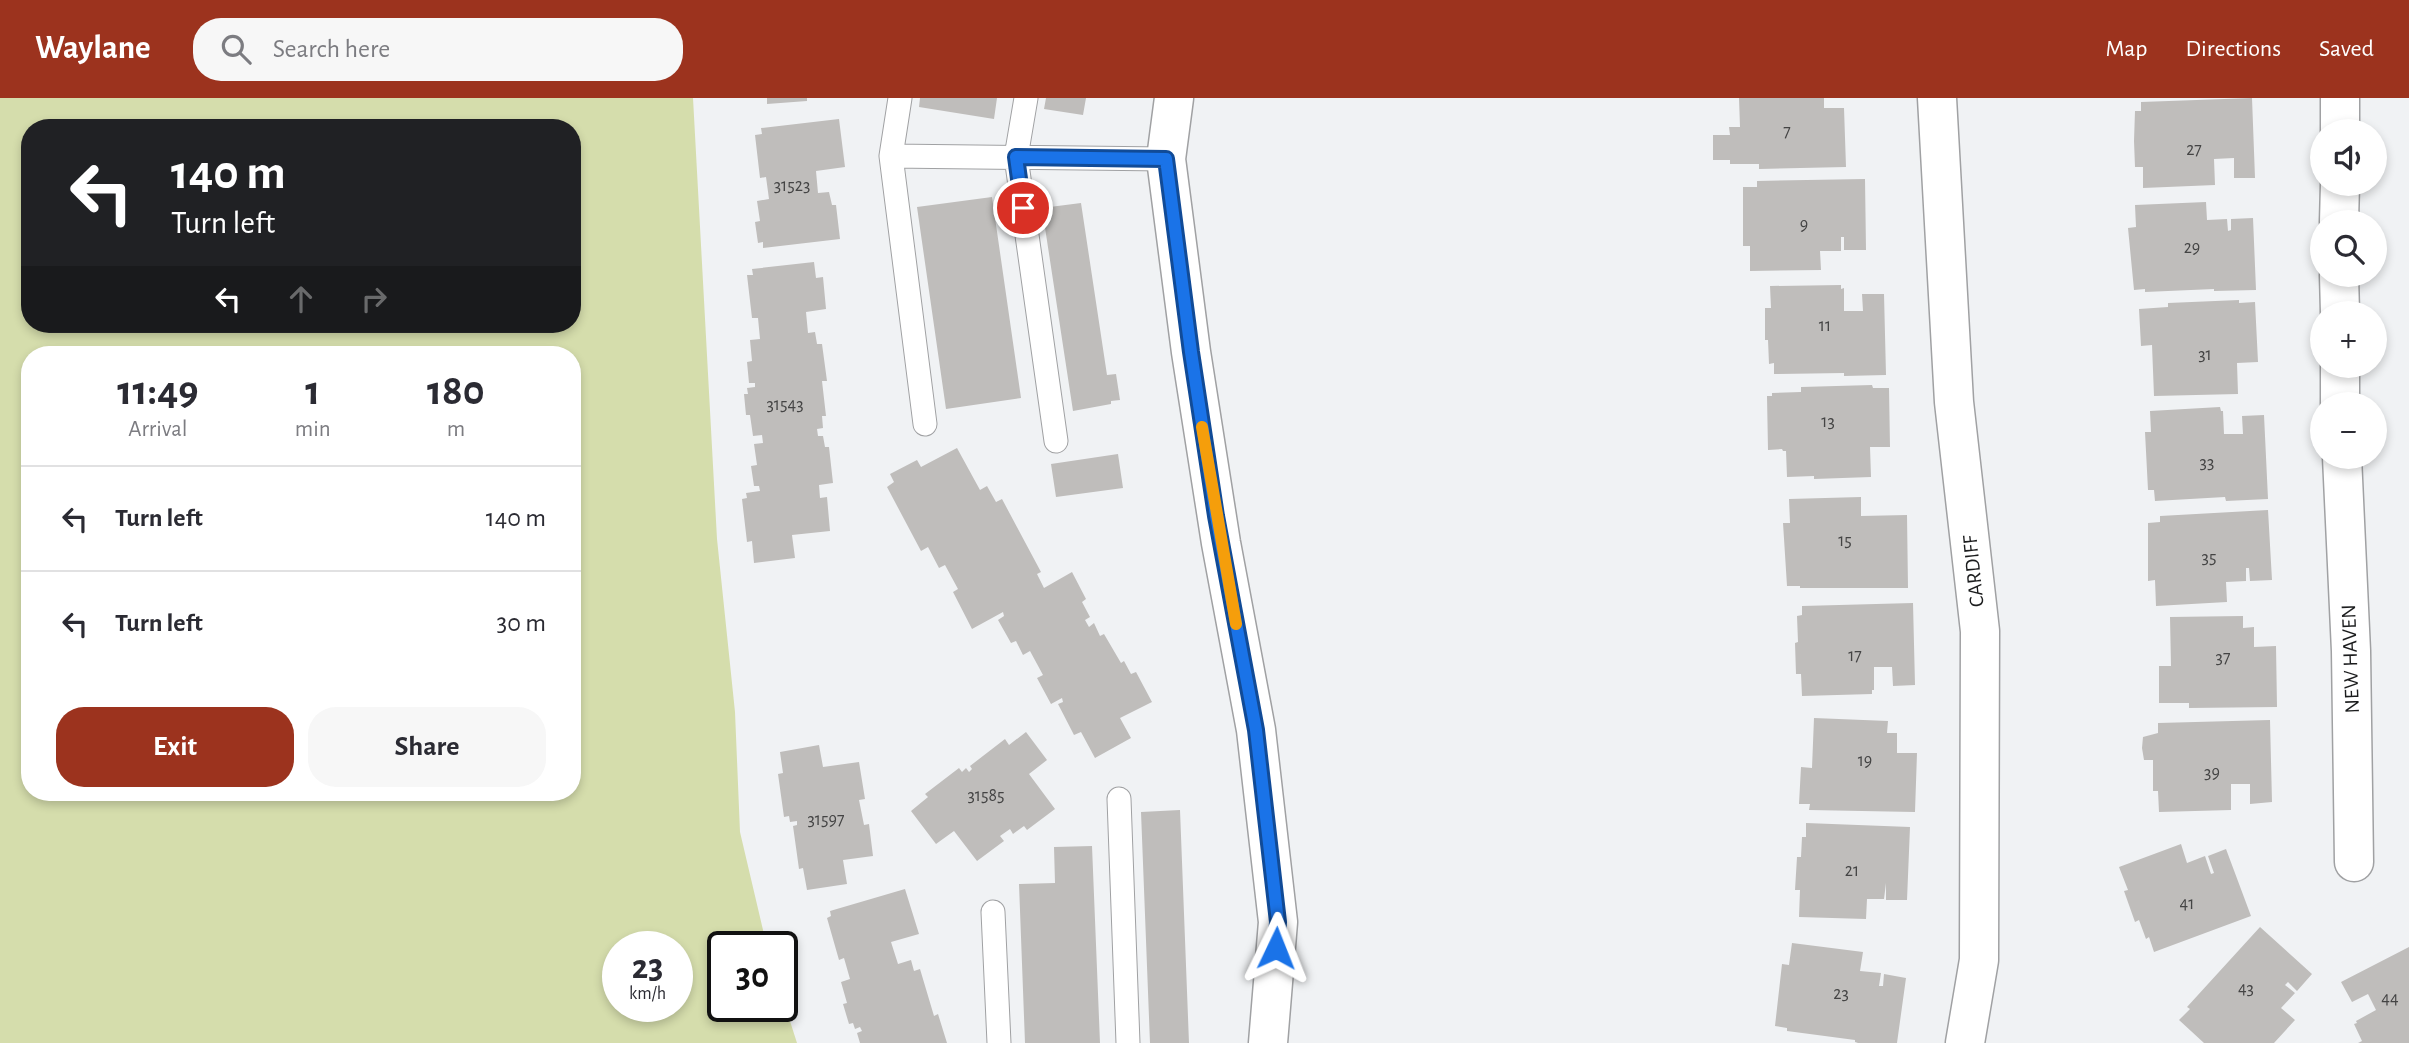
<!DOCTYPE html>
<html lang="en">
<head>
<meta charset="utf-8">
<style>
  body { margin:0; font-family:"Alegreya Sans",sans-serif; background:#f7f7f7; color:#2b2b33; height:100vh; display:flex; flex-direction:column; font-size:26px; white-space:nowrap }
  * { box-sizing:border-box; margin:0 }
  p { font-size:23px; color:#7c7c81 }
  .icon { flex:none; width:38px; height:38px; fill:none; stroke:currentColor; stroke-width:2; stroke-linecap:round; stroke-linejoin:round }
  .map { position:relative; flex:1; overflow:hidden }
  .details { position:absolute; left:21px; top:248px; width:560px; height:455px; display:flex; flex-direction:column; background:#fff; border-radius:28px; box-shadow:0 4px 10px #0003 }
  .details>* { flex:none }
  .top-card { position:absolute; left:21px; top:21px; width:560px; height:214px; border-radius:28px; box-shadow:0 4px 10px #0003; background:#202124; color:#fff; overflow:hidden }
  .fabs { position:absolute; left:2310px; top:21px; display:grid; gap:14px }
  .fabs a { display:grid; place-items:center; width:77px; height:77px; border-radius:50%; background:#fff; box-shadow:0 4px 10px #0003; font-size:35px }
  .speed { position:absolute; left:602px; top:833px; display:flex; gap:14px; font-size:35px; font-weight:700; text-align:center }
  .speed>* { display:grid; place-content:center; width:91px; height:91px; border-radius:50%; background:#fff; box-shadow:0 4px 10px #0003; line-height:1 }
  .speed small { font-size:18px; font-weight:400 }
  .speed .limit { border:4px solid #111; border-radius:10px; background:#fff; color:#111 }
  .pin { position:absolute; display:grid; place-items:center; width:60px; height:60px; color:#fff; margin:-30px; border:4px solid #fff; border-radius:50%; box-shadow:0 2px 7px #0007 }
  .me { position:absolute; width:77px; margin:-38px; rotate:2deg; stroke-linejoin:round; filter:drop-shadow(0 0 5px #0008) }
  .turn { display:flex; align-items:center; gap:24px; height:147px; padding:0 35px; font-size:32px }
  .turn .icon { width:91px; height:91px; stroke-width:2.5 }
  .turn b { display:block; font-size:49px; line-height:60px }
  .lanes { display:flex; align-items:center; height:66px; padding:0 35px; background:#0003; justify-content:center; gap:35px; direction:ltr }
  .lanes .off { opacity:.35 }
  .eta { display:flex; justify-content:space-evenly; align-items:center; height:119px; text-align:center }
  .eta b { font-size:42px; font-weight:600; line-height:49px }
  .button { display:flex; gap:14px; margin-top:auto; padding:14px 35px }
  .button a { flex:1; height:80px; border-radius:28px; background:#9c331e; color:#fff; font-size:28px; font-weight:600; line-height:80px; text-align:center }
  .button a+a { background:#f7f7f7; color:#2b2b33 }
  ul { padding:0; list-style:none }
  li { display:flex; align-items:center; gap:21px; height:105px; padding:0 35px; border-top:2px solid #e1e1e2 }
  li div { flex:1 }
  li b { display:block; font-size:26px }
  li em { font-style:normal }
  header { display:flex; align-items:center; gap:42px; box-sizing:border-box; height:98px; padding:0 35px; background:#9c331e; color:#fff }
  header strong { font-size:33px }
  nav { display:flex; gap:38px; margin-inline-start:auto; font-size:24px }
  .search { width:490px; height:63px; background:#f7f7f7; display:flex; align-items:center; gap:18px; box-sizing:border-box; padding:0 24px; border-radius:28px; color:#7c7c81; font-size:26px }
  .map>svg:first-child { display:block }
  .green { fill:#d5ddac; fill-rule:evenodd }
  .building { fill:#bfbdbb }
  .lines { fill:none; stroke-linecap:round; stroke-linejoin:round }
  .service-casing { stroke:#a0a1a3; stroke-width:25 }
  .minor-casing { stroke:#a0a1a3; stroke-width:41 }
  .service { stroke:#fff; stroke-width:23 }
  .minor { stroke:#fff; stroke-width:38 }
  .route-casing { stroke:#114b97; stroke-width:18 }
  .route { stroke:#1a73e8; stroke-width:12 }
  .slow { stroke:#f59e0b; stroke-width:12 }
  .labels { text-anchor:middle; stroke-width:5; stroke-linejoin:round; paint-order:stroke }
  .number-label { font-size:18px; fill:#444 }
  .street-label { font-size:21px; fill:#1b1c1d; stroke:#fff }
</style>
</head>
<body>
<header>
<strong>Waylane</strong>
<div class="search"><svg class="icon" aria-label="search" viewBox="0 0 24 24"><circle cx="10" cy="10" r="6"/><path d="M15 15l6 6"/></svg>Search here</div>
<nav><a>Map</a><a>Directions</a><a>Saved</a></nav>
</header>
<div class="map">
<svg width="2409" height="945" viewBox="0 0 2409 945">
  <rect width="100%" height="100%" fill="#f0f2f4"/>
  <path class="green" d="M 0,0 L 693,0 L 717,441 L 735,614 L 740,734 L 767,849 L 723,849 L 723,908 L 782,908 L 782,898 L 797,945 L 0,945 ZM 30,30 L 572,30 L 572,226 L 30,226 ZM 30,257 L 572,257 L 572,695 L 30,695 ZM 618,849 L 677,849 L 677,908 L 618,908 Z"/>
  <path class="building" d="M 767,0 L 807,0 L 807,3 L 767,6 Z
    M 920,0 L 997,0 L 994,21 L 919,9 Z
    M 1046,0 L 1086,0 L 1083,17 L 1044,11 Z
    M 1739,0 L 1824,0 L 1824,10 L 1844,10 L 1846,69 L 1759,71 L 1759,66 L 1730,66 L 1730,62 L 1713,62 L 1713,37 L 1730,37 L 1729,29 L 1740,29 Z
    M 2252,0 L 2255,80 L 2234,80 L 2234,60 L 2214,61 L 2215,87 L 2143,90 L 2143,69 L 2135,69 L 2134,43 L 2135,13 L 2141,13 L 2141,4 Z
    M 839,21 L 845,69 L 816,73 L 818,95 L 829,94 L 832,107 L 836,107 L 840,141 L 763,150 L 763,144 L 758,145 L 755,124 L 760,123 L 757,103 L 769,101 L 766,79 L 760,80 L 755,37 L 762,36 L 761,30 Z
    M 1865,81 L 1866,152 L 1844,152 L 1844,139 L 1841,139 L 1841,153 L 1820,153 L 1821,172 L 1750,173 L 1750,148 L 1743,148 L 1743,89 L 1757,89 L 1757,83 Z
    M 992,99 L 1021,300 L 946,311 L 917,109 Z
    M 2206,104 L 2207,122 L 2227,121 L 2228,133 L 2231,132 L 2231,121 L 2253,120 L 2256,192 L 2214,193 L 2214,191 L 2145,194 L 2145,191 L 2134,192 L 2128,130 L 2136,129 L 2135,107 Z
    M 1081,105 L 1107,277 L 1116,276 L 1120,302 L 1111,303 L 1111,306 L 1073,313 L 1042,110 Z
    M 814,164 L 816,180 L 823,179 L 826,211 L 806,214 L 808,235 L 815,234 L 817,246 L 822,246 L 827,283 L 822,283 L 826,318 L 822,318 L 823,330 L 817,331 L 818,338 L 823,338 L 825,349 L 829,349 L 833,385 L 819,387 L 820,400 L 827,399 L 830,433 L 792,437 L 795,460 L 754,465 L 752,443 L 747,444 L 742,401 L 747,400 L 746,395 L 760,393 L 759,388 L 754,388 L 751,368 L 757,367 L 754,346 L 763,345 L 762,337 L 753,338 L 750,317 L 746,317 L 744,296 L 748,296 L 747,290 L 755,289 L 755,285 L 749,285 L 747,264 L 752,263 L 750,242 L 760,241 L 758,220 L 752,220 L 747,177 L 753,177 L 752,171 Z
    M 1841,187 L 1841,191 L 1844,190 L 1844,213 L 1863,213 L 1862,196 L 1884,196 L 1886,277 L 1844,278 L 1844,275 L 1774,276 L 1774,265 L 1769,266 L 1768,242 L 1765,242 L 1765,210 L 1771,210 L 1770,188 Z
    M 2239,202 L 2239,205 L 2255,204 L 2258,264 L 2237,265 L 2238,296 L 2154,298 L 2152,247 L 2141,248 L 2139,211 L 2168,209 L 2168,205 Z
    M 1872,287 L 1873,290 L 1889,290 L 1890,349 L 1870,349 L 1871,379 L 1814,381 L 1814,378 L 1787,379 L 1786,353 L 1783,353 L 1782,351 L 1768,352 L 1767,298 L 1772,298 L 1772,295 L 1801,294 L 1801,289 Z
    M 2220,309 L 2221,313 L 2223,313 L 2224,336 L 2243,336 L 2242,318 L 2264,317 L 2268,401 L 2226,403 L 2225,399 L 2155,403 L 2154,392 L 2148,392 L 2145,334 L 2151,334 L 2150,313 Z
    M 957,350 L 980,392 L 987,388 L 996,404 L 1002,401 L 1041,474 L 1037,476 L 1044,490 L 1072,474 L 1086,501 L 1082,504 L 1090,519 L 1085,522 L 1089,529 L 1094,525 L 1100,538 L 1104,536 L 1121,565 L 1124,563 L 1131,576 L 1136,574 L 1152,604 L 1120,620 L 1131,640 L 1095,660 L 1081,634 L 1074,637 L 1058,606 L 1063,604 L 1062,600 L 1051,606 L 1037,580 L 1043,577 L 1030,553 L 1023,557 L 1016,543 L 1011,545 L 998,522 L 1004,518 L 1003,514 L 972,531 L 953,494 L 958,491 L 945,467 L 939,470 L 928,449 L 921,453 L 887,389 L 894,384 L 890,376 L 917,362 L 921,369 Z
    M 1118,356 L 1123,390 L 1056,399 L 1051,366 Z
    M 1861,399 L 1861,418 L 1907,417 L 1908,490 L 1800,490 L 1800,488 L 1787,488 L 1783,425 L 1790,425 L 1789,401 Z
    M 2268,412 L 2272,482 L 2250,483 L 2249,470 L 2246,470 L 2246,483 L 2226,484 L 2227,504 L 2156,508 L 2155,482 L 2148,483 L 2148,425 L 2160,424 L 2160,418 Z
    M 1913,505 L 1915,587 L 1893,588 L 1892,569 L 1874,569 L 1874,592 L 1872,592 L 1872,596 L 1802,598 L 1801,576 L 1796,576 L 1795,545 L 1798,544 L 1797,518 L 1802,517 L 1802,508 Z
    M 2243,518 L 2243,530 L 2254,529 L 2254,549 L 2276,548 L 2277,609 L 2189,610 L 2189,605 L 2159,605 L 2159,568 L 2171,568 L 2170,519 Z
    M 1814,620 L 1888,623 L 1887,635 L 1897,635 L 1897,655 L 1917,655 L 1915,714 L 1809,712 L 1810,706 L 1799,706 L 1801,669 L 1812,670 Z
    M 2270,622 L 2272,704 L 2250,706 L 2250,686 L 2231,686 L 2231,712 L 2159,714 L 2158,693 L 2153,693 L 2153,662 L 2144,662 L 2142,650 L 2143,639 L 2158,635 L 2158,625 Z
    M 1026,634 L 1047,662 L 1029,676 L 1055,711 L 1027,732 L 1024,728 L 1013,736 L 1010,731 L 1000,738 L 1004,743 L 977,763 L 954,733 L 936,746 L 911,713 L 928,699 L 925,696 L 959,670 L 962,674 L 966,670 L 969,674 L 972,671 L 970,668 L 1005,641 L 1009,647 Z
    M 819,647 L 823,669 L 859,664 L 865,701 L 859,702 L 864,727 L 869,726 L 873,758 L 843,762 L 847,786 L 807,792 L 803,770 L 799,771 L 793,728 L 797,727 L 797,723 L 790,724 L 789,718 L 784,719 L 778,676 L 783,675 L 780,654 Z
    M 1180,712 L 1189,945 L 1150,945 L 1141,714 Z
    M 1806,725 L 1910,729 L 1907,802 L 1886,802 L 1886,785 L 1884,801 L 1867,801 L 1866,821 L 1799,819 L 1800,792 L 1795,792 L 1797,759 L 1801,759 L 1802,739 L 1806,739 Z
    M 2181,746 L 2187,765 L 2205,758 L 2211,776 L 2214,775 L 2208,758 L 2226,751 L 2251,818 L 2154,854 L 2149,839 L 2146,841 L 2139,822 L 2135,824 L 2124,793 L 2128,792 L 2119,769 Z
    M 1092,748 L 1100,945 L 1025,945 L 1019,786 L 1055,785 L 1054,749 Z
    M 905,791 L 919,836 L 891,844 L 898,866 L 911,862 L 914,873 L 920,871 L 934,918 L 938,916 L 947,945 L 860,945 L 857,935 L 862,933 L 860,929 L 855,931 L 853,925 L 849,926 L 843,906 L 847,905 L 841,884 L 850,881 L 844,860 L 839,862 L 827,820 L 831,818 L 830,813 Z
    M 2260,829 L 2312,876 L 2297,893 L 2288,884 L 2285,887 L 2295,895 L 2281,910 L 2295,922 L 2274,945 L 2204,945 L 2179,922 L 2190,911 L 2187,909 Z
    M 1792,845 L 1863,854 L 1860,873 L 1881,875 L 1879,888 L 1883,888 L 1884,876 L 1906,880 L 1897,945 L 1858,945 L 1855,944 L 1855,942 L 1787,933 L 1787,930 L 1775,928 L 1782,866 L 1789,867 Z
    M 2409,849 L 2409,945 L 2358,945 L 2362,943 L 2354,926 L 2357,925 L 2356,923 L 2376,912 L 2368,896 L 2352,904 L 2341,884 Z"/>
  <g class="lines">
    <defs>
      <path id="service" d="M 1026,0 L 1016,59 L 1056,343
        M 891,58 L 900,0
        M 925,326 L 891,58 L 1166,61
        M 1119,701 L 1128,945
        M 993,814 L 999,945"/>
      <path id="minor" d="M 1174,0 L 1166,61 L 1191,254 L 1221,445 L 1256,632 L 1278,824 L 1268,945
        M 1937,0 L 1954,304 L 1980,533 L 1979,862 L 1965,945
        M 2340,33 L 2340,0
        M 2339,124 L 2340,86
        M 2339,177 L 2340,215
        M 2340,268 L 2340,306
        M 2342,359 L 2351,553 L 2354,764"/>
    </defs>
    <use href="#service" class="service-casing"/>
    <use href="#minor" class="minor-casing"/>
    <use href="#service" class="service"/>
    <use href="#minor" class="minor"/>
  </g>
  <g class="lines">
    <defs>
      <path id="route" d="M 1023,110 L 1016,59 L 1166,61 L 1191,254 L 1216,418 L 1256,632 L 1278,824 L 1276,850"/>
    </defs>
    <use href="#route" class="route-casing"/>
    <use href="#route" class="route"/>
    <path class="slow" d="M 1202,329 L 1236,526"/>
  </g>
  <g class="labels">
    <g class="number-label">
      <text x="1787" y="39">7</text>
      <text x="2194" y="57">27</text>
      <text x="792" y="93">31523</text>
      <text x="1804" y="132">9</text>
      <text x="2192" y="155">29</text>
      <text x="1825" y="233">11</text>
      <text x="2205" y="262">31</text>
      <text x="785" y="312">31543</text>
      <text x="1828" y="329">13</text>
      <text x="2207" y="370">33</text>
      <text x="1845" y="448">15</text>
      <text x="2209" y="465">35</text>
      <text x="1855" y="563">17</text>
      <text x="2223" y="565">37</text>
      <text x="1865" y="668">19</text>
      <text x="2212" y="680">39</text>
      <text x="986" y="703">31585</text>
      <text x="826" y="727">31597</text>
      <text x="1852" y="778">21</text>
      <text x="2187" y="811">41</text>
      <text x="2246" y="896">43</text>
      <text x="1841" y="901">23</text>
      <text x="2390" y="906">44</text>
    </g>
    <g class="street-label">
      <text transform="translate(1973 473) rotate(-96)" y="7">CARDIFF</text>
      <text transform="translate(2350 561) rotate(-92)" y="7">NEW HAVEN</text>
    </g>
  </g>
</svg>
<div class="fabs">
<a><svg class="icon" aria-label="sound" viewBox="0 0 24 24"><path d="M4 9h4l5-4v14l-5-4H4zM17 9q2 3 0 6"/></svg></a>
<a><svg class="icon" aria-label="search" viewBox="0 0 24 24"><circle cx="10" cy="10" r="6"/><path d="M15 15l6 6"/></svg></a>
<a>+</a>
<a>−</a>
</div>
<div class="speed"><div>23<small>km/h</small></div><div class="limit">30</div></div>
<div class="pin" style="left:1023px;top:110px;background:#d93025"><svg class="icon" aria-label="arrive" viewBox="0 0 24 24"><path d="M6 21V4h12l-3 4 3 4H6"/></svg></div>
<svg class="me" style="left:1276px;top:850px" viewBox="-20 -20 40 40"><path d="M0-17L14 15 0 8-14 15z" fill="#1a73e8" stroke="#fff" stroke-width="4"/></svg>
<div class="top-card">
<div class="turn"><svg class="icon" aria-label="left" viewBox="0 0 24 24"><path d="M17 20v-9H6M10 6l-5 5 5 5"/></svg><div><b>140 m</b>Turn left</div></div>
<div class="lanes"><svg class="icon" aria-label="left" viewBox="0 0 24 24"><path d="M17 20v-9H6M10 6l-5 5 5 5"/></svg><svg class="icon off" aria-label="ahead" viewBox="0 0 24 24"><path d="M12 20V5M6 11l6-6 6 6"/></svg><svg class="icon off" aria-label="right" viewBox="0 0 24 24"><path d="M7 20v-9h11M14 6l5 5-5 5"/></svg></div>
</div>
<section class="details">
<div class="eta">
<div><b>11:49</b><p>Arrival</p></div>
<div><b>1</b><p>min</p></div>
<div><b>180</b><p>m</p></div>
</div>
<ul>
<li><svg class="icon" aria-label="left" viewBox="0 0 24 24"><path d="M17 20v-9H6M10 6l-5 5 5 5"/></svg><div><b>Turn left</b></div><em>140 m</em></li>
<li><svg class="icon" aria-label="left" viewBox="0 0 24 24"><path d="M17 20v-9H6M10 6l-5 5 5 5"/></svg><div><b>Turn left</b></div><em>30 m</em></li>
</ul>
<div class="button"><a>Exit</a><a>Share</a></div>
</section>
</div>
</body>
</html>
